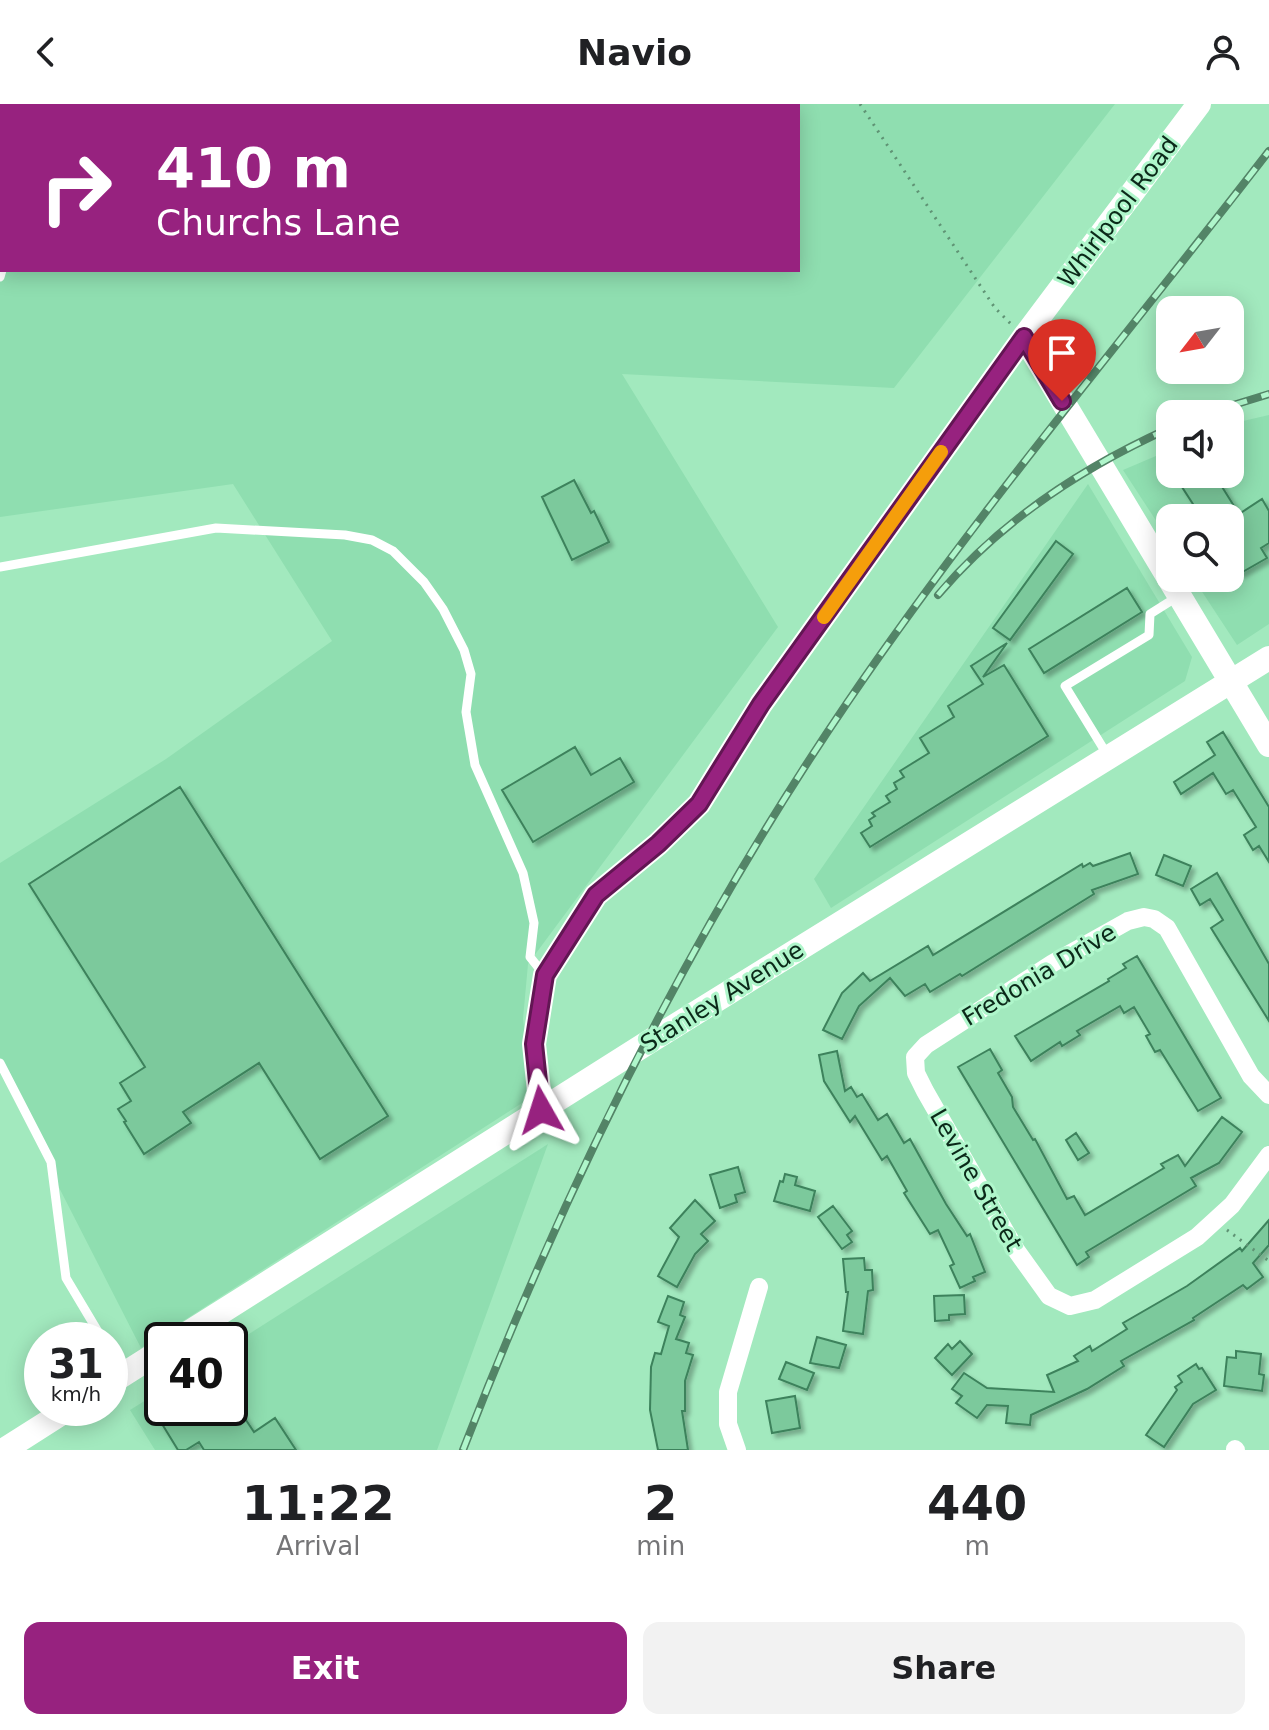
<!DOCTYPE html>
<html lang="en">
<head>
<meta charset="utf-8">
<style>
  body { margin:0; font-family:"DejaVu Sans",sans-serif; background:#f2f2f2; color:#202124; height:100vh; display:flex; flex-direction:column; font-size:30px; white-space:nowrap }
  * { box-sizing:border-box; margin:0 }
  p { font-size:26px; color:#757577 }
  .icon { flex:none; width:44px; height:44px; fill:none; stroke:currentColor; stroke-width:2; stroke-linecap:round; stroke-linejoin:round }
  .map { position:relative; height:1346px; overflow:hidden }
  .drawer { display:flex; flex-direction:column; background:#fff; flex:1 }
  .drawer>* { flex:none }
  .top-card { position:absolute; left:0px; top:0px; width:800px; height:168px; box-shadow:0 4px 20px #0003; background:#97227f; color:#fff; overflow:hidden }
  .needle { width:52px; rotate:239deg }
  .fabs { position:absolute; left:1156px; top:192px; display:grid; gap:16px }
  .fabs a { display:grid; place-items:center; width:88px; height:88px; border-radius:16px; background:#fff; box-shadow:0 4px 20px #0003; font-size:40px }
  .speed { position:absolute; left:24px; top:1218px; display:flex; gap:16px; font-size:40px; font-weight:700; text-align:center }
  .speed>* { display:grid; place-content:center; width:104px; height:104px; border-radius:50%; background:#fff; box-shadow:0 4px 20px #0003; line-height:1 }
  .speed small { font-size:20px; font-weight:400 }
  .speed .limit { border:4px solid #111; border-radius:12px; background:#fff; color:#111 }
  .pin { position:absolute; display:grid; place-items:center; width:68px; height:68px; color:#fff; margin:-82px -34px; border-radius:50% 50% 50% 0; rotate:-45deg; box-shadow:0 0 8px #0007 }
  .pin .icon { rotate:45deg }
  .me { position:absolute; width:88px; margin:-44px; rotate:354deg; stroke-linejoin:round; filter:drop-shadow(0 0 6px #0008) }
  .turn { display:flex; align-items:center; gap:28px; height:168px; padding:0 24px; font-size:36px }
  .turn .icon { width:104px; height:104px; stroke-width:2.5 }
  .turn b { display:block; font-size:56px; line-height:68px }
  .eta { display:flex; justify-content:space-evenly; align-items:center; height:136px; text-align:center }
  .eta b { font-size:48px; font-weight:800; line-height:56px }
  .button { display:flex; gap:16px; margin-top:auto; padding:16px 24px }
  .button a { flex:1; height:92px; border-radius:16px; background:#97227f; color:#fff; font-size:32px; font-weight:800; line-height:92px; text-align:center }
  .button a+a { background:#f2f2f2; color:#202124 }
  header { display:flex; justify-content:space-between; align-items:center; height:104px; padding:0 24px; background:#fff; font-size:36px; font-weight:800 }
  .map>svg:first-child { display:block }
  .built { fill:#8fdeb0; fill-rule:evenodd }
  .building { fill:#7bc99c; stroke:#3d825c; stroke-width:2; filter:url(#shadow) }
  .lines { fill:none; stroke-linecap:round; stroke-linejoin:round }
  .path { stroke:#5f9374; stroke-width:3; stroke-dasharray:2 6; stroke-linecap:butt }
  .lane { stroke:#fff; stroke-width:9 }
  .street { stroke:#fff; stroke-width:18 }
  .secondary { stroke:#fff; stroke-width:24 }
  .rail-casing { stroke:#538467; stroke-width:8 }
  .rail { stroke:#aff6cb; stroke-width:5; stroke-dasharray:15; stroke-linecap:butt }
  .route-casing { stroke:#621653; stroke-width:20 }
  .route { stroke:#97227f; stroke-width:14 }
  .slow { stroke:#f59e0b; stroke-width:14 }
  .labels { text-anchor:middle; stroke-width:6; stroke-linejoin:round; paint-order:stroke }
  .street-label { font-size:24px; fill:#0b2919; stroke:#aff6cb }
</style>
</head>
<body>
<header><svg class="icon" aria-label="back" viewBox="0 0 24 24"><path d="M15 5l-7 7 7 7"/></svg>Navio<svg class="icon" aria-label="person" viewBox="0 0 24 24"><circle cx="12" cy="8" r="4"/><path d="M4 21q1-7 8-7t8 7"/></svg></header>
<div class="map">
<svg width="1269" height="1346" viewBox="0 0 1269 1346">
  <defs>
    <filter id="shadow"><feDropShadow dx="4" dy="4" stdDeviation="2" flood-color="#0004"/></filter>
  </defs>
  <rect width="100%" height="100%" fill="#a2e9be"/>
  <path class="built" d="M 0,0 L 1115,0 L 894,284 L 622,270 L 778,523 L 528,860 L 523,915 L 533,992 L 141,1244 L 0,968 L 0,759 L 166,655 L 332,537 L 233,380 L 0,413 ZM 2,2 L 798,2 L 798,166 L 2,166 Z
    M 1269,311 L 1269,520 L 1237,541 L 1193,474 L 1230,474 L 1230,414 L 1170,414 L 1170,438 L 1123,366 L 1170,346 L 1170,370 L 1230,370 L 1230,320 Z
    M 1088,380 L 1192,553 L 1185,577 L 831,804 L 814,775 Z
    M 548,1040 L 437,1346 L 155,1346 L 130,1306 L 162,1286 L 162,1304 L 230,1304 L 230,1242 Z"/>
  <path class="building" d="M 1203,370 L 1214,370 L 1239,410 L 1262,395 L 1269,407 L 1269,439 L 1261,444 L 1267,454 L 1239,470 L 1230,457 L 1230,414 L 1202,414 L 1182,383 Z
    M 574,376 L 591,409 L 594,407 L 609,438 L 572,456 L 542,393 Z
    M 1056,437 L 1073,450 L 1010,536 L 993,524 Z
    M 1127,484 L 1142,508 L 1044,569 L 1029,545 Z
    M 1007,539 L 983,573 L 1004,561 L 1048,632 L 870,743 L 861,729 L 872,722 L 869,716 L 875,712 L 872,709 L 890,698 L 886,692 L 897,685 L 894,679 L 904,673 L 900,667 L 929,649 L 920,634 L 954,613 L 948,602 L 983,580 L 971,562 Z
    M 1223,628 L 1269,703 L 1269,758 L 1259,742 L 1253,746 L 1244,731 L 1256,723 L 1233,686 L 1226,690 L 1213,669 L 1181,690 L 1174,678 L 1215,651 L 1207,638 Z
    M 575,643 L 591,671 L 620,654 L 634,678 L 533,738 L 502,686 Z
    M 180,683 L 388,1012 L 320,1055 L 259,959 L 183,1008 L 191,1019 L 144,1050 L 124,1018 L 126,1017 L 118,1005 L 131,997 L 120,979 L 145,963 L 29,780 Z
    M 1130,749 L 1138,770 L 1092,786 L 1094,790 L 962,872 L 960,870 L 930,888 L 925,880 L 905,892 L 890,874 L 859,902 L 842,935 L 823,926 L 842,889 L 863,869 L 870,877 L 928,842 L 933,851 L 1082,760 L 1083,763 L 1090,759 L 1093,762 Z
    M 1164,751 L 1191,762 L 1183,782 L 1156,771 Z
    M 1217,769 L 1269,860 L 1269,917 L 1211,824 L 1223,816 L 1210,795 L 1200,801 L 1191,785 Z
    M 1137,852 L 1221,994 L 1198,1007 L 1160,946 L 1155,948 L 1146,932 L 1150,930 L 1134,903 L 1124,909 L 1120,902 L 1077,927 L 1080,931 L 1062,942 L 1060,938 L 1031,957 L 1015,932 L 1109,877 L 1108,875 L 1126,864 L 1123,860 Z
    M 990,945 L 1002,966 L 998,969 L 1012,993 L 1013,1003 L 1033,1036 L 1035,1035 L 1067,1095 L 1074,1092 L 1085,1111 L 1164,1064 L 1161,1060 L 1178,1051 L 1185,1062 L 1222,1013 L 1242,1028 L 1219,1059 L 1191,1074 L 1196,1082 L 1086,1148 L 1089,1153 L 1077,1161 L 958,963 Z
    M 837,947 L 845,987 L 851,983 L 857,993 L 862,990 L 878,1016 L 887,1010 L 904,1039 L 910,1035 L 946,1100 L 967,1132 L 970,1130 L 985,1168 L 973,1173 L 975,1177 L 960,1184 L 950,1162 L 954,1160 L 938,1126 L 930,1130 L 904,1089 L 907,1087 L 887,1052 L 882,1056 L 855,1012 L 850,1018 L 824,977 L 819,951 Z
    M 1076,1029 L 1089,1049 L 1078,1056 L 1066,1036 Z
    M 738,1063 L 745,1088 L 735,1091 L 737,1098 L 720,1104 L 710,1071 Z
    M 785,1070 L 797,1073 L 795,1081 L 815,1087 L 810,1107 L 774,1097 L 780,1077 L 783,1078 Z
    M 695,1096 L 715,1117 L 701,1130 L 708,1137 L 695,1150 L 677,1183 L 658,1172 L 679,1133 L 670,1124 Z
    M 833,1102 L 852,1127 L 847,1131 L 852,1138 L 842,1145 L 818,1113 Z
    M 1269,1116 L 1269,1141 L 1253,1159 L 1263,1173 L 1247,1185 L 1243,1181 L 1193,1214 L 1194,1216 L 1121,1257 L 1124,1262 L 1087,1285 L 1031,1311 L 1030,1321 L 1006,1319 L 1008,1302 L 987,1301 L 977,1314 L 956,1299 L 962,1292 L 952,1285 L 964,1269 L 987,1284 L 1054,1288 L 1047,1271 L 1078,1257 L 1074,1252 L 1090,1242 L 1092,1247 L 1127,1225 L 1123,1219 L 1187,1182 L 1240,1144 L 1242,1147 Z
    M 864,1154 L 865,1166 L 872,1166 L 873,1186 L 868,1187 L 863,1230 L 843,1227 L 848,1188 L 846,1188 L 843,1155 Z
    M 964,1191 L 965,1210 L 949,1211 L 949,1216 L 935,1217 L 934,1192 Z
    M 668,1192 L 684,1198 L 680,1211 L 685,1213 L 676,1235 L 689,1239 L 686,1249 L 693,1251 L 685,1277 L 685,1307 L 682,1307 L 688,1346 L 658,1346 L 650,1306 L 651,1263 L 655,1249 L 661,1250 L 669,1222 L 658,1218 Z
    M 817,1233 L 846,1241 L 839,1264 L 810,1259 Z
    M 960,1237 L 972,1250 L 952,1271 L 935,1254 L 948,1240 L 952,1245 Z
    M 1236,1247 L 1261,1250 L 1259,1270 L 1264,1271 L 1262,1287 L 1224,1282 L 1227,1253 L 1236,1254 Z
    M 786,1258 L 814,1269 L 807,1286 L 779,1275 Z
    M 1196,1260 L 1199,1265 L 1202,1264 L 1216,1286 L 1193,1300 L 1164,1343 L 1146,1331 L 1177,1286 L 1175,1283 L 1182,1278 L 1178,1272 Z
    M 162,1288 L 162,1304 L 232,1304 L 237,1313 L 242,1310 L 254,1328 L 275,1314 L 296,1346 L 204,1346 L 199,1338 L 186,1346 L 178,1346 L 148,1297 Z
    M 795,1292 L 800,1324 L 772,1329 L 766,1297 Z"/>
  <g class="lines">
    <path class="path" d="M 860,0 L 995,204 L 1012,221
      M 1227,1126 L 1269,1157"/>
    <path class="lane" d="M 53,2 L 54,0
      M 0,173 L 2,166
      M 0,463 L 216,424 L 345,431 L 372,436 L 393,447 L 424,478 L 443,505 L 464,546 L 471,570 L 466,608 L 475,661 L 523,769 L 534,819 L 530,853 L 542,868
      M 1108,652 L 1065,582 L 1149,531 L 1150,510 L 1177,493
      M 0,959 L 51,1058 L 66,1174 L 103,1236
      M 110,1248 L 123,1269"/>
    <path class="street" d="M 1269,991 L 1251,972 L 1167,824 L 1154,815 L 1144,813 L 1128,817 L 1053,859 L 926,941 L 915,953 L 916,969 L 925,987 L 1016,1146 L 1049,1192 L 1070,1202 L 1095,1196 L 1197,1133 L 1232,1101 L 1269,1051
      M 1235,1345 L 1236,1346
      M 737,1346 L 728,1320 L 728,1288 L 759,1183"/>
    <path class="secondary" d="M 1024,233 L 1269,641
      M 541,1006 L 534,940 L 545,871 L 596,791 L 658,740 L 699,700 L 761,600 L 1024,233 L 1199,0
      M 177,1236 L 644,941 L 1269,554
      M 110,1279 L 162,1246
      M 4,1346 L 70,1304"/>
    <defs>
      <path id="rail" d="M 1204,310 L 1269,290
        M 938,491 C 1001,417 1083,363 1170,324
        M 463,1346 C 564,1085 689,831 847,599 C 977,408 1128,230 1269,47"/>
    </defs>
    <use href="#rail" class="rail-casing"/>
    <use href="#rail" class="rail"/>
  </g>
  <g class="lines">
    <defs>
      <path id="route" d="M 541,1006 L 534,940 L 545,871 L 596,791 L 658,740 L 699,700 L 761,600 L 1024,233 L 1062,297"/>
    </defs>
    <use href="#route" class="route-casing"/>
    <use href="#route" class="route"/>
    <path class="slow" d="M 824,513 L 941,348"/>
  </g>
  <g class="labels">
    <g class="street-label">
      <text transform="translate(1118 108) rotate(-53)" y="8">Whirlpool Road</text>
      <text transform="translate(1039 871) rotate(-31)" y="8">Fredonia Drive</text>
      <text transform="translate(722 893) rotate(-32)" y="8">Stanley Avenue</text>
      <text transform="translate(976 1076) rotate(60)" y="8">Levine Street</text>
    </g>
  </g>
</svg>
<div class="fabs">
<a><svg class="needle" viewBox="-14 -14 28 28"><path d="M0-13l5 13h-10z" fill="#e53935"/><path d="M0 13l5-13h-10z" fill="#757577"/></svg></a>
<a><svg class="icon" aria-label="sound" viewBox="0 0 24 24"><path d="M4 9h4l5-4v14l-5-4H4zM17 9q2 3 0 6"/></svg></a>
<a><svg class="icon" aria-label="search" viewBox="0 0 24 24"><circle cx="10" cy="10" r="6"/><path d="M15 15l6 6"/></svg></a>
</div>
<div class="speed"><div>31<small>km/h</small></div><div class="limit">40</div></div>
<div class="pin" style="left:1062px;top:297px;background:#d93025"><svg class="icon" aria-label="arrive" viewBox="0 0 24 24"><path d="M6 21V4h12l-3 4 3 4H6"/></svg></div>
<svg class="me" style="left:541px;top:1006px" viewBox="-20 -20 40 40"><path d="M0-17L14 15 0 8-14 15z" fill="#97227f" stroke="#fff" stroke-width="4"/></svg>
<div class="top-card">
<div class="turn"><svg class="icon" aria-label="right" viewBox="0 0 24 24"><path d="M7 20v-9h11M14 6l5 5-5 5"/></svg><div><b>410 m</b>Churchs Lane</div></div>
</div>
</div>
<section class="drawer">
<div class="eta">
<div><b>11:22</b><p>Arrival</p></div>
<div><b>2</b><p>min</p></div>
<div><b>440</b><p>m</p></div>
</div>
<div class="button"><a>Exit</a><a>Share</a></div>
</section>
</body>
</html>
